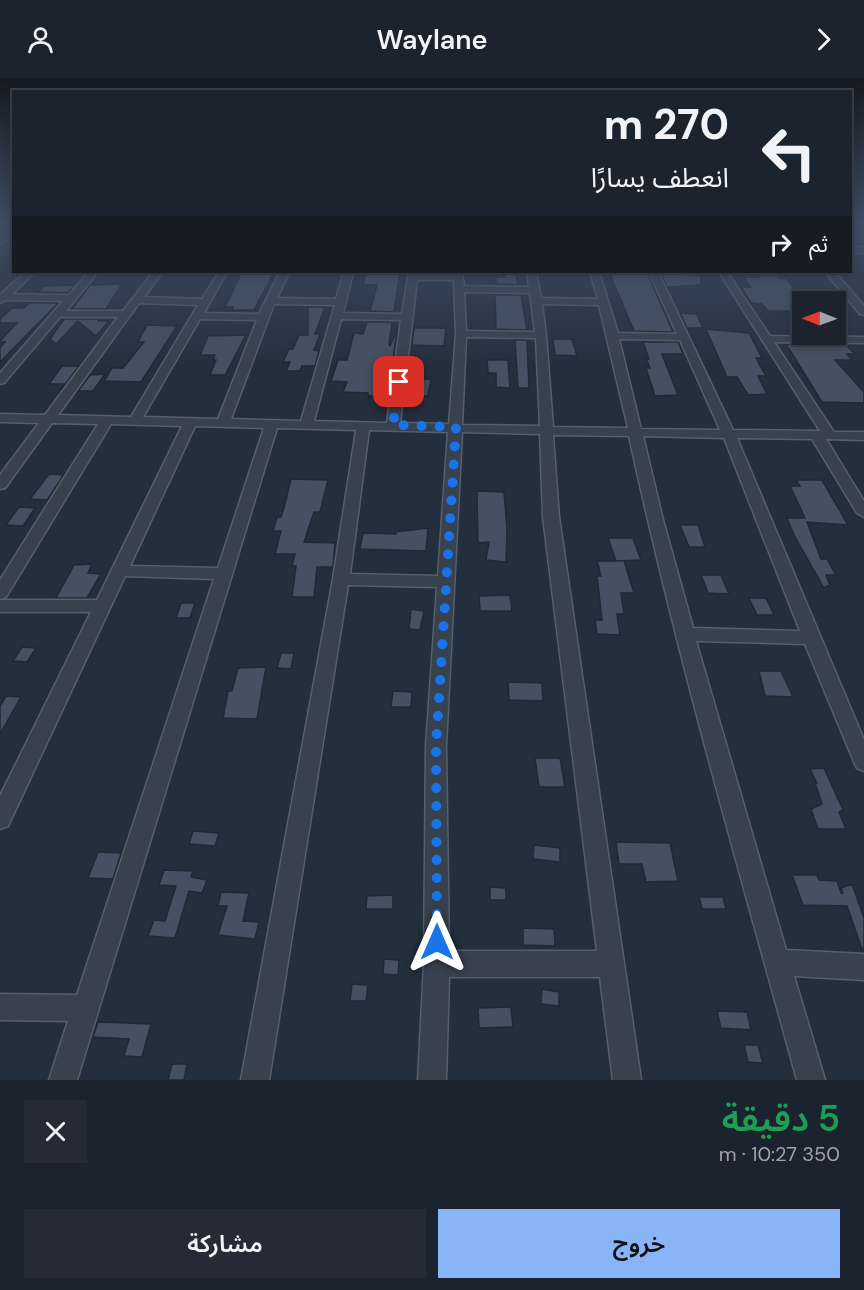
<!DOCTYPE html>
<html lang="ar">
<head>
<meta charset="utf-8">
<style>
  body { margin:0; font-family:"DM Sans","Noto Sans Arabic",sans-serif; background:#242b36; color:#f1f3f6; direction:rtl; height:100vh; display:flex; flex-direction:column; font-size:22px; white-space:nowrap }
  * { box-sizing:border-box; margin:0 }
  p { font-size:20px; color:#a0a4aa }
  .icon { flex:none; width:33px; height:33px; fill:none; stroke:currentColor; stroke-width:2; stroke-linecap:round; stroke-linejoin:round }
  .map { position:relative; height:1002px; overflow:hidden; direction:ltr }
  .details { display:flex; flex-direction:column; background:#1b232e; flex:1 }
  .details>* { flex:none }
  .top-card { position:absolute; left:12px; top:12px; width:840px; height:183px; border-radius:0px; box-shadow:0 3px 9px #0003,0 0 0 2px #39404a; direction:rtl; background:#1b232e; color:#f1f3f6; overflow:hidden }
  .needle { width:39px; rotate:271deg }
  .fabs { position:absolute; left:792px; top:213px; display:grid; gap:12px }
  .fabs a { display:grid; place-items:center; width:54px; height:54px; border-radius:0px; background:#1b232e; box-shadow:0 3px 9px #0003,0 0 0 2px #39404a; font-size:30px }
  .pin { position:absolute; display:grid; place-items:center; width:51px; height:51px; color:#fff; margin:-26px; border-radius:12px; box-shadow:0 3px 9px #0006 }
  .me { position:absolute; width:66px; margin:-33px; rotate:0deg; stroke-linejoin:round; filter:drop-shadow(0 0 4px #0008) }
  .turn { display:flex; align-items:center; gap:21px; height:126px; padding:0 24px; font-size:27px }
  .turn .icon { width:78px; height:78px; stroke-width:2.5 }
  .turn b { display:block; font-size:42px; line-height:51px }
  .then { display:flex; align-items:center; height:57px; padding:0 24px; background:#0003; gap:12px; font-size:22px }
  .round { display:grid; place-items:center; flex:none; width:63px; height:63px; border-radius:0px; background:#242b36 }
  .overview { display:flex; align-items:center; justify-content:space-between; height:102px; padding:0 24px }
  h1 { font-size:36px; font-weight:600; line-height:45px; color:#1e9e55 }
  .button { display:flex; gap:12px; margin-top:auto; padding:12px 24px }
  .button a { flex:1; height:69px; border-radius:0px; background:#8ab4f8; color:#111; font-size:24px; font-weight:600; line-height:69px; text-align:center }
  .button a+a { background:#242b36; color:#f1f3f6 }
  header { display:flex; justify-content:space-between; align-items:center; height:78px; padding:0 24px; background:#1b232e; font-size:27px; font-weight:600 }
  .map>svg:first-child { display:block }
  .building { fill:#455162; stroke:#1f2835; stroke-width:1.5 }
  .lines { fill:none; stroke-linecap:round; stroke-linejoin:round }
  .minor-casing { stroke:#565f6c; stroke-width:3 }
  .minor { fill:#38414e; fill-rule:evenodd }
  .route { stroke:#1a73e8; stroke-width:10; stroke-dasharray:0 18 }
</style>
</head>
<body>
<header><svg class="icon" aria-label="forward" viewBox="0 0 24 24"><path d="M9 5l7 7-7 7"/></svg>Waylane<svg class="icon" aria-label="person" viewBox="0 0 24 24"><circle cx="12" cy="8" r="4"/><path d="M4 21q1-7 8-7t8 7"/></svg></header>
<div class="map">
<svg width="864" height="1002" viewBox="0 0 864 1002">
  <rect width="100%" height="100%" fill="#242f3e"/>
  <path class="building" d="M 366,194 L 400,194 L 394,234 L 370,233 L 377,207 L 363,207 Z
    M 609,194 L 647,194 L 673,254 L 634,253 Z
    M 660,194 L 663,196 L 701,197 L 701,207 L 667,209 Z
    M 241,195 L 273,196 L 254,232 L 232,232 L 233,229 L 225,229 Z
    M 504,196 L 516,196 L 518,207 L 496,206 L 496,199 L 505,199 Z
    M 757,197 L 776,197 L 779,200 L 786,200 L 804,224 L 794,224 L 802,233 L 768,233 L 762,226 L 751,225 L 741,209 L 750,209 L 743,199 L 759,199 Z
    M 122,206 L 106,231 L 72,231 L 90,207 Z
    M 75,207 L 68,215 L 38,214 L 44,208 Z
    M 495,217 L 521,217 L 527,252 L 496,251 Z
    M 29,225 L 58,225 L 0,284 L 0,270 L 5,264 L 0,263 L 17,245 L 0,245 L 0,241 L 12,230 L 24,230 Z
    M 308,229 L 325,229 L 315,256 L 320,256 L 314,272 L 319,273 L 315,288 L 302,288 L 300,293 L 286,293 L 290,284 L 283,284 L 289,271 L 293,271 L 299,257 L 308,257 Z
    M 680,235 L 697,236 L 703,250 L 687,250 Z
    M 64,241 L 99,241 L 98,243 L 109,243 L 96,258 L 78,243 L 56,266 L 50,261 Z
    M 367,244 L 392,244 L 389,267 L 390,268 L 397,252 L 388,318 L 368,318 L 368,315 L 343,314 L 347,304 L 331,303 L 338,282 L 347,282 L 354,255 L 363,256 Z
    M 147,247 L 177,248 L 141,304 L 104,303 L 112,290 L 123,290 L 144,264 L 138,264 Z
    M 414,250 L 446,250 L 444,268 L 412,267 Z
    M 706,251 L 749,255 L 762,280 L 756,280 L 766,298 L 758,298 L 767,316 L 748,317 L 737,299 L 727,299 Z
    M 246,257 L 225,297 L 210,297 L 216,282 L 213,282 L 215,277 L 200,277 L 208,258 Z
    M 553,261 L 572,261 L 577,278 L 555,277 Z
    M 515,262 L 527,262 L 529,310 L 518,310 Z
    M 643,264 L 678,264 L 683,276 L 662,276 L 678,317 L 655,318 L 646,290 L 650,290 L 646,281 L 649,281 Z
    M 786,266 L 846,267 L 855,276 L 847,276 L 852,282 L 835,282 L 864,314 L 864,325 L 822,324 Z
    M 487,282 L 508,282 L 510,310 L 496,309 L 496,295 L 488,295 Z
    M 62,288 L 79,288 L 61,312 L 60,312 L 65,306 L 49,306 Z
    M 105,296 L 93,313 L 78,313 L 90,297 Z
    M 407,301 L 431,301 L 428,318 L 419,318 L 418,329 L 404,329 Z
    M 49,396 L 64,397 L 47,422 L 30,421 Z
    M 291,401 L 328,402 L 320,434 L 314,434 L 304,464 L 335,465 L 333,489 L 317,489 L 314,519 L 292,519 L 296,488 L 292,488 L 295,476 L 275,476 L 281,453 L 273,453 L 277,439 L 281,439 L 284,430 Z
    M 796,402 L 822,402 L 848,447 L 807,444 L 821,481 L 827,481 L 836,497 L 826,497 L 830,507 L 824,510 L 794,457 L 787,440 L 805,440 L 790,408 L 800,408 Z
    M 477,413 L 504,414 L 507,451 L 506,484 L 486,482 L 489,464 L 478,465 Z
    M 19,429 L 35,430 L 23,448 L 6,447 Z
    M 680,447 L 698,447 L 705,469 L 689,469 Z
    M 428,450 L 426,473 L 360,471 L 363,455 L 396,456 L 395,454 Z
    M 608,460 L 633,460 L 641,482 L 616,483 Z
    M 597,483 L 624,483 L 634,515 L 621,515 L 624,536 L 617,536 L 620,557 L 597,556 L 595,542 L 602,542 L 597,498 L 601,498 Z
    M 92,486 L 88,495 L 101,496 L 87,520 L 56,520 L 74,487 Z
    M 701,497 L 721,497 L 729,516 L 708,515 Z
    M 510,517 L 512,533 L 480,533 L 479,518 Z
    M 749,520 L 766,520 L 774,537 L 757,537 Z
    M 181,525 L 195,525 L 190,540 L 176,540 Z
    M 411,531 L 424,533 L 420,552 L 409,551 Z
    M 22,569 L 36,570 L 27,584 L 13,583 Z
    M 281,575 L 294,575 L 291,591 L 277,590 Z
    M 266,589 L 257,641 L 223,640 L 228,613 L 232,613 L 238,590 Z
    M 759,593 L 781,593 L 793,619 L 765,618 Z
    M 508,604 L 542,605 L 543,623 L 509,622 Z
    M 393,613 L 412,614 L 411,629 L 391,629 Z
    M 6,618 L 21,619 L 0,656 L 0,628 Z
    M 535,680 L 560,680 L 565,709 L 539,709 Z
    M 824,690 L 843,732 L 839,734 L 846,751 L 818,751 L 811,731 L 822,726 L 815,705 L 817,705 L 810,691 Z
    M 193,753 L 219,755 L 215,768 L 189,766 Z
    M 616,764 L 670,765 L 678,803 L 646,804 L 642,786 L 619,786 Z
    M 534,767 L 560,770 L 560,784 L 533,781 Z
    M 98,774 L 121,775 L 113,801 L 88,800 Z
    M 164,792 L 193,793 L 191,799 L 207,802 L 202,815 L 189,813 L 175,860 L 148,858 L 154,842 L 165,843 L 176,808 L 159,807 Z
    M 792,797 L 817,797 L 819,802 L 837,803 L 841,815 L 843,815 L 841,810 L 852,806 L 864,840 L 864,871 L 862,871 L 847,828 L 803,827 Z
    M 490,809 L 506,810 L 506,822 L 490,822 Z
    M 221,814 L 249,815 L 243,843 L 259,844 L 255,861 L 218,857 L 227,828 L 218,828 Z
    M 393,817 L 393,831 L 366,831 L 367,818 Z
    M 699,819 L 723,819 L 726,831 L 702,831 Z
    M 523,850 L 554,851 L 555,868 L 523,867 Z
    M 384,881 L 399,882 L 398,897 L 383,896 Z
    M 352,906 L 368,907 L 366,923 L 350,923 Z
    M 542,911 L 559,914 L 559,928 L 541,926 Z
    M 511,929 L 513,949 L 479,950 L 478,930 Z
    M 717,933 L 747,934 L 751,952 L 721,950 Z
    M 98,944 L 151,946 L 142,979 L 124,978 L 129,961 L 93,959 Z
    M 744,967 L 758,967 L 763,985 L 748,984 Z
    M 172,986 L 187,986 L 184,1002 L 168,1002 Z"/>
  <g class="lines">
    <defs>
      <path id="minor" d="M 14,151 L 14,158 L 0,167 L 0,160 Z
        M 850,169 L 864,169 L 864,175 L 850,175 Z
        M 25,194 L 35,194 L 12,216 L 69,217 L 89,194 L 98,194 L 66,233 L 123,233 L 153,194 L 162,194 L 144,219 L 202,221 L 219,194 L 227,194 L 204,235 L 259,236 L 280,194 L 289,194 L 277,220 L 336,221 L 344,194 L 353,194 L 343,235 L 402,236 L 409,194 L 417,194 L 417,196 L 453,196 L 454,194 L 462,194 L 464,208 L 529,209 L 527,194 L 536,194 L 541,220 L 598,221 L 590,194 L 599,194 L 618,255 L 677,256 L 649,194 L 658,194 L 733,352 L 820,353 L 719,194 L 727,194 L 770,258 L 864,259 L 864,265 L 774,264 L 834,354 L 864,354 L 864,362 L 826,361 L 864,423 L 864,439 L 857,435 L 812,361 L 737,360 L 864,662 L 864,693 L 857,690 L 854,684 L 805,566 L 696,563 L 786,872 L 864,876 L 864,902 L 794,898 L 825,1002 L 797,1002 C 738,788 676,575 629,358 L 553,357 L 559,439 L 641,1002 L 613,1002 L 600,899 L 449,899 L 446,1002 L 418,1002 L 424,886 L 426,668 L 437,509 L 348,507 L 269,1002 L 241,1002 L 333,501 L 356,352 L 277,350 L 77,1002 L 49,1002 L 68,943 L 0,942 L 0,916 L 77,917 L 214,501 L 125,498 L 8,748 L 0,751 L 0,718 L 91,534 L 0,534 L 0,522 L 97,522 L 182,348 L 111,346 L 6,519 L 0,521 L 0,502 L 98,346 L 52,345 L 5,410 L 0,411 L 0,397 L 39,345 L 0,344 L 0,336 L 45,337 L 118,239 L 60,239 L 4,305 L 0,306 L 0,295 L 63,223 L 6,222 L 0,225 L 0,217 ZM 417,202 L 454,202 L 456,256 L 449,346 L 400,345 ZM 464,214 L 530,215 L 535,254 L 466,253 ZM 139,225 L 198,227 L 131,339 L 58,337 ZM 274,226 L 335,227 L 301,343 L 231,341 ZM 542,226 L 599,227 L 628,350 L 553,349 L 546,257 ZM 200,241 L 257,242 L 218,341 L 143,339 ZM 341,241 L 401,242 L 387,345 L 314,343 ZM 466,259 L 536,260 L 540,348 L 462,347 ZM 619,261 L 680,262 L 720,352 L 641,351 ZM 195,348 L 264,350 L 218,490 L 130,488 ZM 369,352 L 448,354 L 438,498 L 350,496 ZM 462,354 L 540,356 L 543,439 L 597,873 L 449,873 L 446,668 ZM 643,358 L 724,360 L 800,553 L 693,550 L 663,442 Z
        M 825,194 L 835,194 L 864,228 L 864,237 L 860,236 Z"/>
    </defs>
    <use href="#minor" class="minor-casing"/>
    <use href="#minor" class="minor"/>
  </g>
  <linearGradient id="sky" x2="0" y2="1"><stop stop-color="#141a22"/><stop offset="0.51" stop-color="#3f4d63"/><stop offset="1" stop-color="#3f4d63" stop-opacity="0"/></linearGradient>
  <rect width="864" height="289" fill="url(#sky)"/>
  <g class="lines">
    <path class="route" d="M 399,304 L 393,347 L 456,349 L 436,668 L 437,864"/>
  </g>
</svg>
<div class="fabs">
<a><svg class="needle" viewBox="-14 -14 28 28"><path d="M0-13l5 13h-10z" fill="#e53935"/><path d="M0 13l5-13h-10z" fill="#a0a4aa"/></svg></a>
</div>
<div class="pin" style="left:399px;top:304px;background:#d93025"><svg class="icon" aria-label="arrive" viewBox="0 0 24 24"><path d="M6 21V4h12l-3 4 3 4H6"/></svg></div>
<svg class="me" style="left:437px;top:864px" viewBox="-20 -20 40 40"><path d="M0-17L14 15 0 8-14 15z" fill="#1a73e8" stroke="#fff" stroke-width="4"/></svg>
<div class="top-card">
<div class="turn"><svg class="icon" aria-label="left" viewBox="0 0 24 24"><path d="M17 20v-9H6M10 6l-5 5 5 5"/></svg><div><b>270 m</b>انعطف يسارًا</div></div>
<div class="then">ثم<svg class="icon" aria-label="right" viewBox="0 0 24 24"><path d="M7 20v-9h11M14 6l5 5-5 5"/></svg></div>
</div>
</div>
<section class="details">
<div class="overview"><div><h1>5 دقيقة</h1><p>350 m · 10:27</p></div><a class="round"><svg class="icon" aria-label="close" viewBox="0 0 24 24"><path d="M6 6l12 12M18 6L6 18"/></svg></a></div>
<div class="button"><a>خروج</a><a>مشاركة</a></div>
</section>
</body>
</html>
